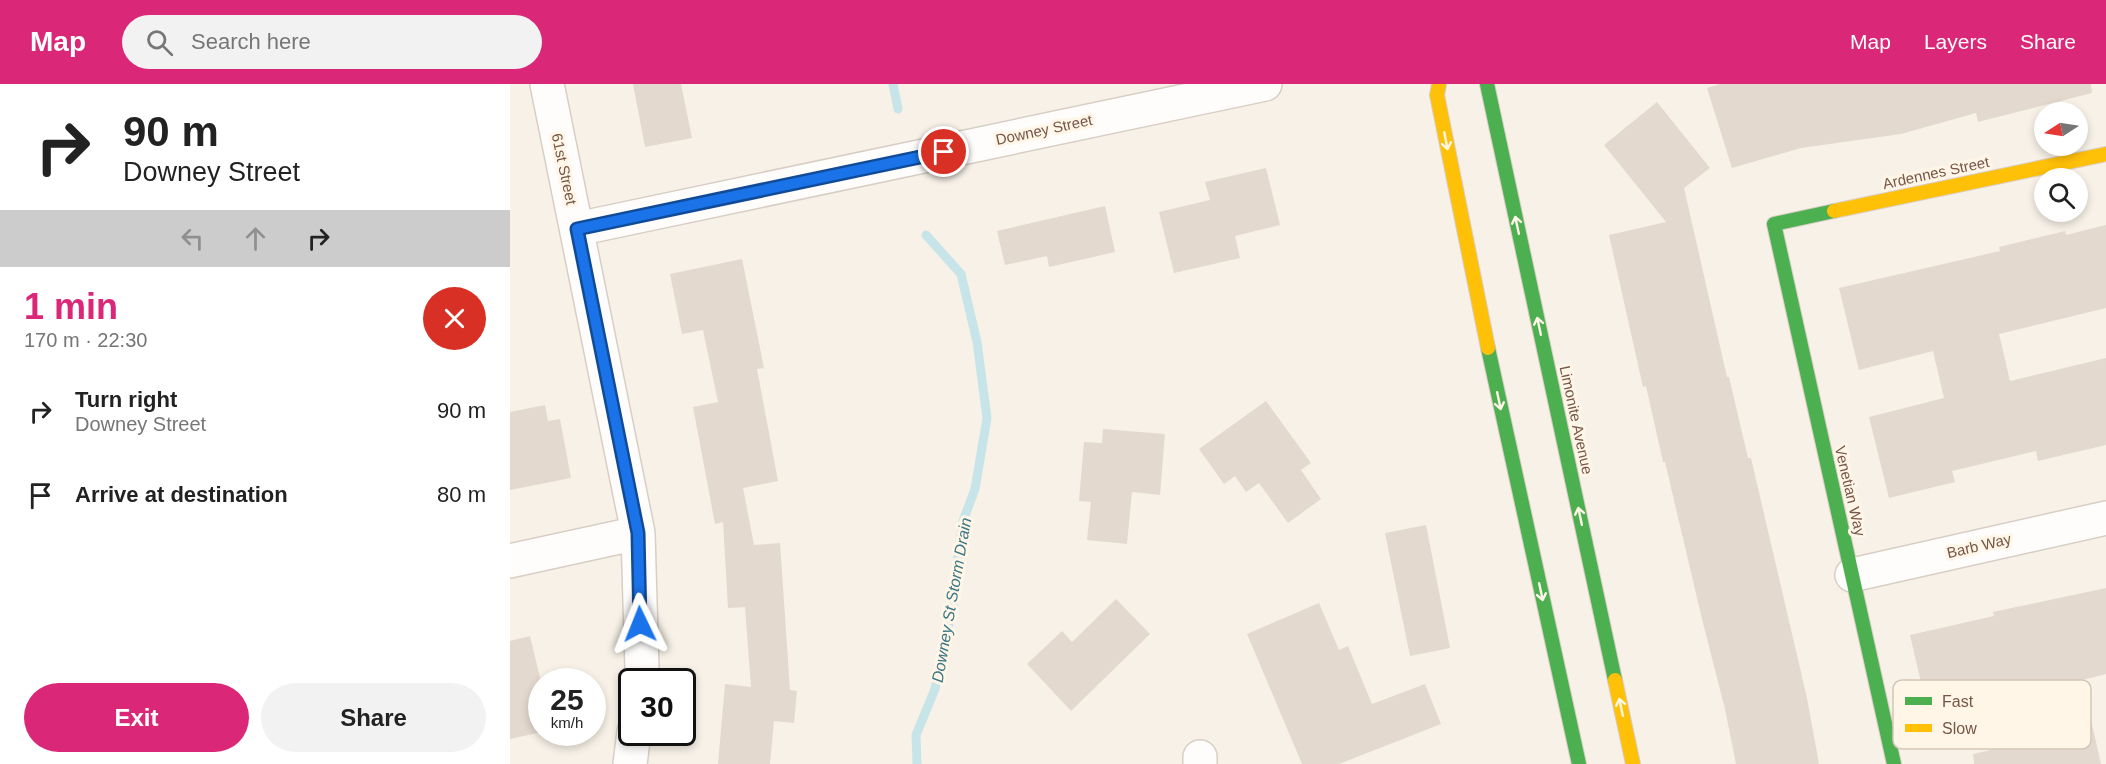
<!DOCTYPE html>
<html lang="en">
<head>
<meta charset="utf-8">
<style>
  body { margin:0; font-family:Arial,sans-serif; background:#f2f2f2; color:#222; height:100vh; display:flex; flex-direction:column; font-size:22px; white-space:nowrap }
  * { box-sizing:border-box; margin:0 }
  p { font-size:20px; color:#767676 }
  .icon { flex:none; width:33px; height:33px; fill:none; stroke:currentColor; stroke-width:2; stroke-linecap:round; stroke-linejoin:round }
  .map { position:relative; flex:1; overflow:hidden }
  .sheet { display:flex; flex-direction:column; background:#fff; width:510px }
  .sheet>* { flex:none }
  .top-card { background:#fff; color:#222; overflow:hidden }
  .needle { width:39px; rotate:258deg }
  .controls { position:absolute; left:1524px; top:18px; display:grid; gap:12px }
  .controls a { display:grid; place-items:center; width:54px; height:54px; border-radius:50%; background:#fff; box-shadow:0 3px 9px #0003; font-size:30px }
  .speed { position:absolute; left:18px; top:584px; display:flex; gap:12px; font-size:30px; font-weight:700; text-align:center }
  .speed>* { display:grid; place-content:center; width:78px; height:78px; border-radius:50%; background:#fff; box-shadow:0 3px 9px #0003; line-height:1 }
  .speed small { font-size:15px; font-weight:400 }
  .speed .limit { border:3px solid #111; border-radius:9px; background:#fff; color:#111 }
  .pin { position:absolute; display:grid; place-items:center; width:51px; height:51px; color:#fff; margin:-26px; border:3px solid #fff; border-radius:50%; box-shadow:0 2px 6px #0007 }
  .me { position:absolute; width:66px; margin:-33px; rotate:358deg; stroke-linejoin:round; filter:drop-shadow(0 0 4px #0008) }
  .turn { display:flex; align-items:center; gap:21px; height:126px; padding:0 24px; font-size:27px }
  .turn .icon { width:78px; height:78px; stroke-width:2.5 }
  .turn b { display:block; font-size:42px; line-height:51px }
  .lanes { display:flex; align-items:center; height:57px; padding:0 24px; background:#0003; justify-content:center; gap:30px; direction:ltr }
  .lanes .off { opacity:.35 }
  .round { display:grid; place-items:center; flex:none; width:63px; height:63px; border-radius:32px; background:#f2f2f2 }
  .head { display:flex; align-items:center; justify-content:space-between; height:102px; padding:0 24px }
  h1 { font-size:36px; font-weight:700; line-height:45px; color:#db2777 }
  .button { display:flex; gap:12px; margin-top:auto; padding:12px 24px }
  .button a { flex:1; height:69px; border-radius:36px; background:#db2777; color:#fff; font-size:24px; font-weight:700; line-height:69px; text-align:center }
  .button a+a { background:#f2f2f2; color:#222 }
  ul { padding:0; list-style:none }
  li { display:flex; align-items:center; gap:18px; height:84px; padding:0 24px }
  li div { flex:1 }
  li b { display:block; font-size:22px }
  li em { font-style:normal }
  header { display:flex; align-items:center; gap:36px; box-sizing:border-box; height:84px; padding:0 30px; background:#db2777; color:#fff }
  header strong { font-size:28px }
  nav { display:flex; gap:33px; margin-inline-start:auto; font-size:21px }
  .search { width:420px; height:54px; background:#f2f2f2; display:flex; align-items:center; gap:15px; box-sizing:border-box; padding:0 21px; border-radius:33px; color:#767676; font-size:22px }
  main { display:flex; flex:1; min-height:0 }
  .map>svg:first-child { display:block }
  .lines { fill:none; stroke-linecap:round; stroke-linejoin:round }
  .stream { stroke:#c7e5e8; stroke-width:9 }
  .building { fill:#e4d9ce }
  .street-casing { stroke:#d8cec5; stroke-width:36 }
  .fast-casing { stroke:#d8cdc3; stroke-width:16 }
  .slow-casing { stroke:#d8cdc3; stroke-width:16 }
  .street { stroke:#fefdfb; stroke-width:33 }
  .fast { stroke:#4caf50; stroke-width:14 }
  .slow { stroke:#ffc107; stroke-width:14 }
  .oneway { stroke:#fff6e8 }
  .route-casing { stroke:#114b97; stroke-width:15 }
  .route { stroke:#1a73e8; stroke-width:10 }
  .labels { text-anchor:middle; stroke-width:6; stroke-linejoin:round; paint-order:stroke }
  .street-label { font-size:15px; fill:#765746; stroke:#fff6e8 }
  .water-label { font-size:16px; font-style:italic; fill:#3b7784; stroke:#fff6e8 }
  .key { fill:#fff6e8; stroke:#d6c6b7; stroke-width:1.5 }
  .key-label { font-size:16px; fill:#765746 }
</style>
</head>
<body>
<header>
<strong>Map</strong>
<div class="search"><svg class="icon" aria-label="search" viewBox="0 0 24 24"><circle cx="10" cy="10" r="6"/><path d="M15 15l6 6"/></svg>Search here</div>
<nav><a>Map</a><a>Layers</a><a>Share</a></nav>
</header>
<main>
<section class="sheet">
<div class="top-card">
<div class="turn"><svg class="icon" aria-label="right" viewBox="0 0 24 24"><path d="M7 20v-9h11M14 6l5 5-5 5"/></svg><div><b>90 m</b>Downey Street</div></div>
<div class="lanes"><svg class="icon off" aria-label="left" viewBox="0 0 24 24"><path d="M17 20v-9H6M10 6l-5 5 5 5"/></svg><svg class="icon off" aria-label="ahead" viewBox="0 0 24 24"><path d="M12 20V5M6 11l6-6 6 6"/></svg><svg class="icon" aria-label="right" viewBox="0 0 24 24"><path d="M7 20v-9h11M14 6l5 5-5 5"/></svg></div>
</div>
<div class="head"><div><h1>1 min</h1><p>170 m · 22:30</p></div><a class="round" style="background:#d93025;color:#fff"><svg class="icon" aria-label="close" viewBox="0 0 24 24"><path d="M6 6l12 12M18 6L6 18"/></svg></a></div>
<ul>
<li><svg class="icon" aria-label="right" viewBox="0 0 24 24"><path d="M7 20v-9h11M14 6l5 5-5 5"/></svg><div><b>Turn right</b><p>Downey Street</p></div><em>90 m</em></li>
<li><svg class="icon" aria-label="arrive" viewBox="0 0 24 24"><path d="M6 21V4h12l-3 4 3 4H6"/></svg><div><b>Arrive at destination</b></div><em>80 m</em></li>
</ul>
<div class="button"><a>Exit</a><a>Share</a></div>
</section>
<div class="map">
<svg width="1596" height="680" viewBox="0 0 1596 680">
  <rect width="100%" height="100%" fill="#f7f1e7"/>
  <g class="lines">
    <path class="stream" d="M 383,0 L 388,25
      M 407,680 L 406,651 L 425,605 L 444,517 L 445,494 L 453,437 L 465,405 L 477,334 L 467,258 L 451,190 L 416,151"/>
  </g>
  <path class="building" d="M 123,0 L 171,0 L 182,54 L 135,63 Z
    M 1210,0 L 1581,0 L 1582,9 L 1468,38 L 1466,29 L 1391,50 L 1291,64 L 1222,84 L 1197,4 Z
    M 1147,18 L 1200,84 L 1174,104 L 1217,293 L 1219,293 L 1238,374 L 1241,374 L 1297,614 L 1309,680 L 1226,680 L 1215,625 L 1192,535 L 1155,378 L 1153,378 L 1136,302 L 1133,303 L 1099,151 L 1156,138 L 1094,61 Z
    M 756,84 L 770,141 L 725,152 L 730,174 L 664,189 L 649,128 L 700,116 L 695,98 Z
    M 595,122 L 605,168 L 539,183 L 537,172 L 495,181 L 487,147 Z
    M 1596,141 L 1596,224 L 1489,250 L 1500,297 L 1596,274 L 1596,361 L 1528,377 L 1526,367 L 1442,387 L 1445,398 L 1379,414 L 1359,333 L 1434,314 L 1423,267 L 1349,286 L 1329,204 L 1490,167 L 1489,163 L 1555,147 L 1556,151 Z
    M 232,175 L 254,284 L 247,285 L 268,397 L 233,404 L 244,461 L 270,459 L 280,606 L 287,607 L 284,639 L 264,637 L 260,680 L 208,680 L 215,600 L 241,603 L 235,523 L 218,524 L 213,438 L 205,440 L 183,323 L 208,318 L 193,246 L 172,250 L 160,190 Z
    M 756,317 L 801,379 L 791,386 L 811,415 L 778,439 L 749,399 L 736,408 L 725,392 L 714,400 L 689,365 Z
    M 35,321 L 38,337 L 50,335 L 61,394 L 0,406 L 0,328 Z
    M 593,345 L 655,350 L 650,411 L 622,408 L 617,460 L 577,456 L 581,418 L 569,417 L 574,358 L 592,359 Z
    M 916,441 L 940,564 L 900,572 L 875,449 Z
    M 1596,504 L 1596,590 L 1572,596 L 1591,680 L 1464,680 L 1463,670 L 1516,658 L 1506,613 L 1419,633 L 1400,551 L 1484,532 L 1483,528 Z
    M 606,515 L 640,550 L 561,627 L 517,580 L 552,547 L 562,558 Z
    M 809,519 L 829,566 L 838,562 L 862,620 L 915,600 L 931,640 L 829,680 L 792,680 L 737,550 Z
    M 20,552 L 32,602 L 32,648 L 0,655 L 0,557 Z"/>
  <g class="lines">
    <defs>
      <path id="street" d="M 37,0 L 128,449 L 132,586 L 130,597
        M 67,145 L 755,0
        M 0,477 L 128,449
        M 1342,491 L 1596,434
        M 690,673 L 690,680
        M 120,680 L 124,648"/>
      <path id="fast" d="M 977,0 L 1105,596
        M 1324,127 L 1264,140 L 1384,680
        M 978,264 L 1069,680"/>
      <path id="slow" d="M 929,0 L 927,11 L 978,264
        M 1324,127 L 1596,70
        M 1105,596 L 1123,680"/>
    </defs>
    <use href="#street" class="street-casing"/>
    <use href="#fast" class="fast-casing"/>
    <use href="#slow" class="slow-casing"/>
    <use href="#street" class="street"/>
    <use href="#fast" class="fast"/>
    <use href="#slow" class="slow"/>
  </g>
  <defs><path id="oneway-shaft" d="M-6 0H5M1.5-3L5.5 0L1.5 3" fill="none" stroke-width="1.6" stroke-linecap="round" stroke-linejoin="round" transform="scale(1.5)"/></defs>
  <g class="oneway">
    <use href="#oneway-shaft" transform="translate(936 57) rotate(79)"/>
    <use href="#oneway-shaft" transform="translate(1007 141) rotate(-102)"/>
    <use href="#oneway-shaft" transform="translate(1029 242) rotate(-102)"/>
    <use href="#oneway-shaft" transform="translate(989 317) rotate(78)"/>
    <use href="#oneway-shaft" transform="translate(1070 432) rotate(-102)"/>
    <use href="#oneway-shaft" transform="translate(1031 508) rotate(78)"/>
    <use href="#oneway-shaft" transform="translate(1111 623) rotate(-102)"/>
  </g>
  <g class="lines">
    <defs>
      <path id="route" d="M 130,540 L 128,449 L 67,145 L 434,68"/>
    </defs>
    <use href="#route" class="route-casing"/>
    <use href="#route" class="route"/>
  </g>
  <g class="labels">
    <g class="street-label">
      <text transform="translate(534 46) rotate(-12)" y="5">Downey Street</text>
      <text transform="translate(54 85) rotate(78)" y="5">61st Street</text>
      <text transform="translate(1426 89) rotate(-12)" y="5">Ardennes Street</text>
      <text transform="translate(1066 336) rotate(78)" y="5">Limonite Avenue</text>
      <text transform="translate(1340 407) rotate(77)" y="5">Venetian Way</text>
      <text transform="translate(1469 462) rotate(-13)" y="5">Barb Way</text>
    </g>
    <g class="water-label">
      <text transform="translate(441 516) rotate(-80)" y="6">Downey St Storm Drain</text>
    </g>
  </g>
  <rect x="1383" y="596" width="198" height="69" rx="9" class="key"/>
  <rect x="1395" y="613" width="27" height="8" fill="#4caf50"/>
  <rect x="1395" y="640" width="27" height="8" fill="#ffc107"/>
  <g class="key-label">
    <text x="1432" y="623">Fast</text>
    <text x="1432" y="650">Slow</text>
  </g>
</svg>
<div class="controls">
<a><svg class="needle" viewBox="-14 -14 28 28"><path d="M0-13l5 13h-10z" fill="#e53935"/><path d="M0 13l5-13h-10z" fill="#767676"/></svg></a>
<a><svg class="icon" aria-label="search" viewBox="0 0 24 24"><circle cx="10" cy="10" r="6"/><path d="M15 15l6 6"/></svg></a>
</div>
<div class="speed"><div>25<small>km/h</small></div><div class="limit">30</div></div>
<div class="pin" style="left:434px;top:68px;background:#d93025"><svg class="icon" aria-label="arrive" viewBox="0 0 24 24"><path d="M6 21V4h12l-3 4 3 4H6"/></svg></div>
<svg class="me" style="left:130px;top:540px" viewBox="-20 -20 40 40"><path d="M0-17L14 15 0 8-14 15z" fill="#1a73e8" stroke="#fff" stroke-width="4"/></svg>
</div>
</main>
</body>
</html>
